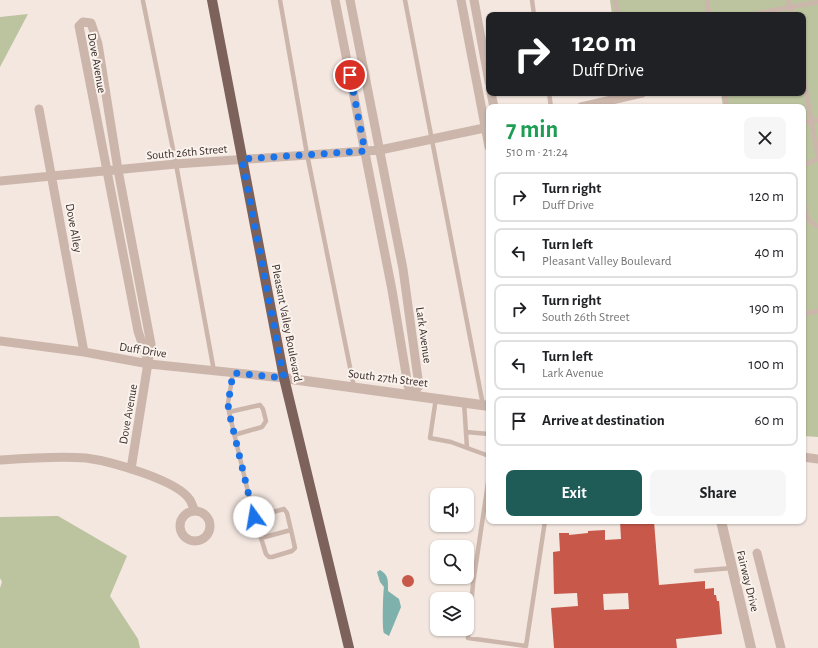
<!DOCTYPE html>
<html lang="en">
<head>
<meta charset="utf-8">
<style>
  body { margin:0; font-family:"Alegreya Sans",sans-serif; background:#f6f6f6; color:#202124; height:100vh; display:flex; flex-direction:column; font-size:15px; white-space:nowrap }
  * { box-sizing:border-box; margin:0 }
  p { font-size:13px; color:#757577 }
  .icon { flex:none; width:22px; height:22px; fill:none; stroke:currentColor; stroke-width:2; stroke-linecap:round; stroke-linejoin:round }
  .map { position:relative; flex:1; overflow:hidden }
  .side { position:absolute; left:486px; top:104px; width:320px; height:420px; display:flex; flex-direction:column; background:#fff; border-radius:8px; box-shadow:0 1px 3px #0004 }
  .side>* { flex:none }
  .hud { position:absolute; left:486px; top:12px; width:320px; height:84px; border-radius:8px; box-shadow:0 1px 3px #0004; background:#202124; color:#fff; overflow:hidden }
  .controls { position:absolute; left:430px; top:488px; display:grid; gap:8px }
  .controls a { display:grid; place-items:center; width:44px; height:44px; border-radius:8px; background:#fff; box-shadow:0 1px 3px #0004; font-size:20px }
  .pin { position:absolute; display:grid; place-items:center; width:34px; height:34px; color:#fff; margin:-17px; border:2px solid #fff; border-radius:50%; box-shadow:0 1px 4px #0007 }
  .me { position:absolute; width:44px; margin:-22px; rotate:347deg; stroke-linejoin:round; filter:drop-shadow(0 0 3px #0008) }
  .turn { display:flex; align-items:center; gap:14px; height:84px; padding:0 20px; font-size:18px }
  .turn .icon { width:52px; height:52px; stroke-width:2.5 }
  .turn b { display:block; font-size:28px; line-height:34px }
  .round { display:grid; place-items:center; flex:none; width:42px; height:42px; border-radius:8px; background:#f6f6f6 }
  .overview { display:flex; align-items:center; justify-content:space-between; height:68px; padding:0 20px }
  h1 { font-size:24px; font-weight:700; line-height:30px; color:#1e9e55 }
  .button { display:flex; gap:8px; margin-top:auto; padding:8px 20px }
  .button a { flex:1; height:46px; border-radius:8px; background:#1f5c58; color:#fff; font-size:16px; font-weight:700; line-height:46px; text-align:center }
  .button a+a { background:#f6f6f6; color:#202124 }
  ul { padding:0; list-style:none }
  li { display:flex; align-items:center; gap:12px; height:50px; margin:0 8px 6px; padding:0 12px; border:2px solid #e0e0e0; border-radius:8px }
  li div { flex:1 }
  li b { display:block; font-size:15px }
  li em { font-style:normal }
  .map>svg:first-child { display:block }
  .green { fill:#bcc39f }
  .water { fill:#7eb1ac }
  .building { fill:#c7584a; fill-rule:evenodd }
  .lines { fill:none; stroke-linecap:round; stroke-linejoin:round }
  .service { stroke:#ccb6ab; stroke-width:4.5 }
  .minor { stroke:#ccb6ab; stroke-width:9 }
  .tertiary { stroke:#ccb6ab; stroke-width:10 }
  .primary { stroke:#7c625b; stroke-width:10 }
  .route { stroke:#1a73e8; stroke-width:7; stroke-dasharray:0 12.6 }
  .labels { text-anchor:middle; stroke-width:4; stroke-linejoin:round; paint-order:stroke }
  .street-label { font-size:12px; fill:#3a2d2a; stroke:#faf2ec }
</style>
</head>
<body>
<div class="map">
<svg width="818" height="648" viewBox="0 0 818 648">
  <rect width="100%" height="100%" fill="#f3e7e0"/>
  <path class="green" d="M 610,0 L 818,0 L 818,437 L 803,436 L 803,107 L 723,107 L 721,93 L 803,93 L 803,15 L 612,15 Z
    M 28,14 L 0,67 L 0,17 Z
    M 58,516 L 127,556 L 110,596 L 138,639 L 140,648 L 0,648 L 0,588 L 2,582 L 0,578 L 0,517 Z"/>
  <path class="water" d="M 380,570 C 389,575 388,581 388,591 L 399,599 L 401,607 L 389,636 L 384,633 C 382,630 383,591 384,587 L 380,582 L 377,572 Z"/>
  <path class="building" d="M 620,521 L 654,521 L 659,585 L 705,581 L 705,589 L 714,588 L 714,595 L 716,595 L 717,601 L 719,601 L 722,634 L 676,639 L 677,648 L 554,648 L 551,608 L 578,606 L 577,593 L 554,594 L 553,552 L 560,551 L 559,533 L 569,533 L 569,535 L 588,533 L 588,531 L 605,530 L 605,540 L 621,539 ZM 628,593 L 629,609 L 604,610 L 603,594 Z
    M402 581a6 6 0 1 1 12 0a6 6 0 1 1-12 0Z"/>
  <g class="lines">
    <path class="service" d="M 280,0 L 307,154 L 354,387
      M 405,0 L 483,405
      M 532,0 L 534,15
      M 615,0 L 618,15
      M 707,0 L 709,15
      M 788,0 L 792,15
      M 143,1 L 176,164 L 214,371
      M 748,15 L 818,2
      M 803,75 L 818,157
      M 549,93 L 551,107
      M 724,93 L 727,107
      M 803,123 L 818,120
      M 803,165 L 818,159
      M 803,197 C 805,209 805,222 818,226
      M 803,314 L 818,311
      M 233,373 L 228,403 L 229,412 L 254,517 L 258,534 L 261,538 L 291,530 L 287,513 L 284,509 L 254,517
      M 436,398 L 430,438 L 451,442 L 489,456
      M 464,402 L 467,448
      M 229,412 L 260,405 L 263,409 L 266,421 L 262,427 L 234,435
      M 466,432 L 489,434
      M 489,476 L 473,584 L 468,638 L 526,646 L 545,521
      M 261,538 L 266,554 L 269,557 L 272,557 L 292,551 L 295,548 L 291,530
      M 696,571 L 732,568"/>
    <path class="minor" d="M 335,0 L 392,290 L 408,386 L 412,394 L 419,386 L 403,269 L 350,0
      M 461,0 L 489,147
      M 474,0 L 489,82
      M 491,93 L 494,107
      M 581,107 L 642,93
      M 39,109 L 84,352
      M 0,181 L 176,164 L 380,150 L 489,127
      M 0,341 L 84,352 L 149,364 L 284,378
      M 803,457 L 818,459
      M 0,460 C 29,458 57,456 86,458 C 109,461 178,480 190,500 C 192,503 193,508 195,511
      M 131,469 L 151,344 L 118,170 L 98,44 L 91,23 L 83,22 L 79,26 L 138,331 L 149,364
      M180 526a15 15 0 1 1 30 0a15 15 0 1 1-30 0Z
      M 757,553 L 781,648"/>
    <path class="tertiary" d="M 284,378 L 489,406
      M 721,521 L 751,648"/>
    <path class="primary" d="M 212,0 L 284,378 L 349,648"/>
  </g>
  <g class="lines">
    <path class="route" d="M 254,517 L 229,412 L 228,404 L 233,373 L 284,378 L 242,159 L 365,151 L 350,75"/>
  </g>
  <g class="labels">
    <g class="street-label">
      <text transform="translate(97 63) rotate(80)" y="4">Dove Avenue</text>
      <text transform="translate(187 152) rotate(-5)" y="4">South 26th Street</text>
      <text transform="translate(74 228) rotate(80)" y="4">Dove Alley</text>
      <text transform="translate(287 323) rotate(79)" y="4">Pleasant Valley Boulevard</text>
      <text transform="translate(424 335) rotate(82)" y="4">Lark Avenue</text>
      <text transform="translate(143 350) rotate(9)" y="4">Duff Drive</text>
      <text transform="translate(388 378) rotate(7)" y="4">South 27th Street</text>
      <text transform="translate(128 414) rotate(-80)" y="4">Dove Avenue</text>
      <text transform="translate(748 581) rotate(76)" y="4">Fairway Drive</text>
    </g>
  </g>
</svg>
<div class="controls">
<a><svg class="icon" aria-label="sound" viewBox="0 0 24 24"><path d="M4 9h4l5-4v14l-5-4H4zM17 9q2 3 0 6"/></svg></a>
<a><svg class="icon" aria-label="search" viewBox="0 0 24 24"><circle cx="10" cy="10" r="6"/><path d="M15 15l6 6"/></svg></a>
<a><svg class="icon" aria-label="layers" viewBox="0 0 24 24"><path d="M12 4l9 5-9 5-9-5zM3 14l9 5 9-5"/></svg></a>
</div>
<div class="pin" style="left:350px;top:75px;background:#d93025"><svg class="icon" aria-label="arrive" viewBox="0 0 24 24"><path d="M6 21V4h12l-3 4 3 4H6"/></svg></div>
<svg class="me" style="left:254px;top:517px" viewBox="-20 -20 40 40"><circle r="19" fill="#fff"/><path d="M0-13L10 11 0 6-10 11z" fill="#1a73e8"/></svg>
<div class="hud">
<div class="turn"><svg class="icon" aria-label="right" viewBox="0 0 24 24"><path d="M7 20v-9h11M14 6l5 5-5 5"/></svg><div><b>120 m</b>Duff Drive</div></div>
</div>
<section class="side">
<div class="overview"><div><h1>7 min</h1><p>510 m · 21:24</p></div><a class="round"><svg class="icon" aria-label="close" viewBox="0 0 24 24"><path d="M6 6l12 12M18 6L6 18"/></svg></a></div>
<ul>
<li><svg class="icon" aria-label="right" viewBox="0 0 24 24"><path d="M7 20v-9h11M14 6l5 5-5 5"/></svg><div><b>Turn right</b><p>Duff Drive</p></div><em>120 m</em></li>
<li><svg class="icon" aria-label="left" viewBox="0 0 24 24"><path d="M17 20v-9H6M10 6l-5 5 5 5"/></svg><div><b>Turn left</b><p>Pleasant Valley Boulevard</p></div><em>40 m</em></li>
<li><svg class="icon" aria-label="right" viewBox="0 0 24 24"><path d="M7 20v-9h11M14 6l5 5-5 5"/></svg><div><b>Turn right</b><p>South 26th Street</p></div><em>190 m</em></li>
<li><svg class="icon" aria-label="left" viewBox="0 0 24 24"><path d="M17 20v-9H6M10 6l-5 5 5 5"/></svg><div><b>Turn left</b><p>Lark Avenue</p></div><em>100 m</em></li>
<li><svg class="icon" aria-label="arrive" viewBox="0 0 24 24"><path d="M6 21V4h12l-3 4 3 4H6"/></svg><div><b>Arrive at destination</b></div><em>60 m</em></li>
</ul>
<div class="button"><a>Exit</a><a>Share</a></div>
</section>
</div>
</body>
</html>
